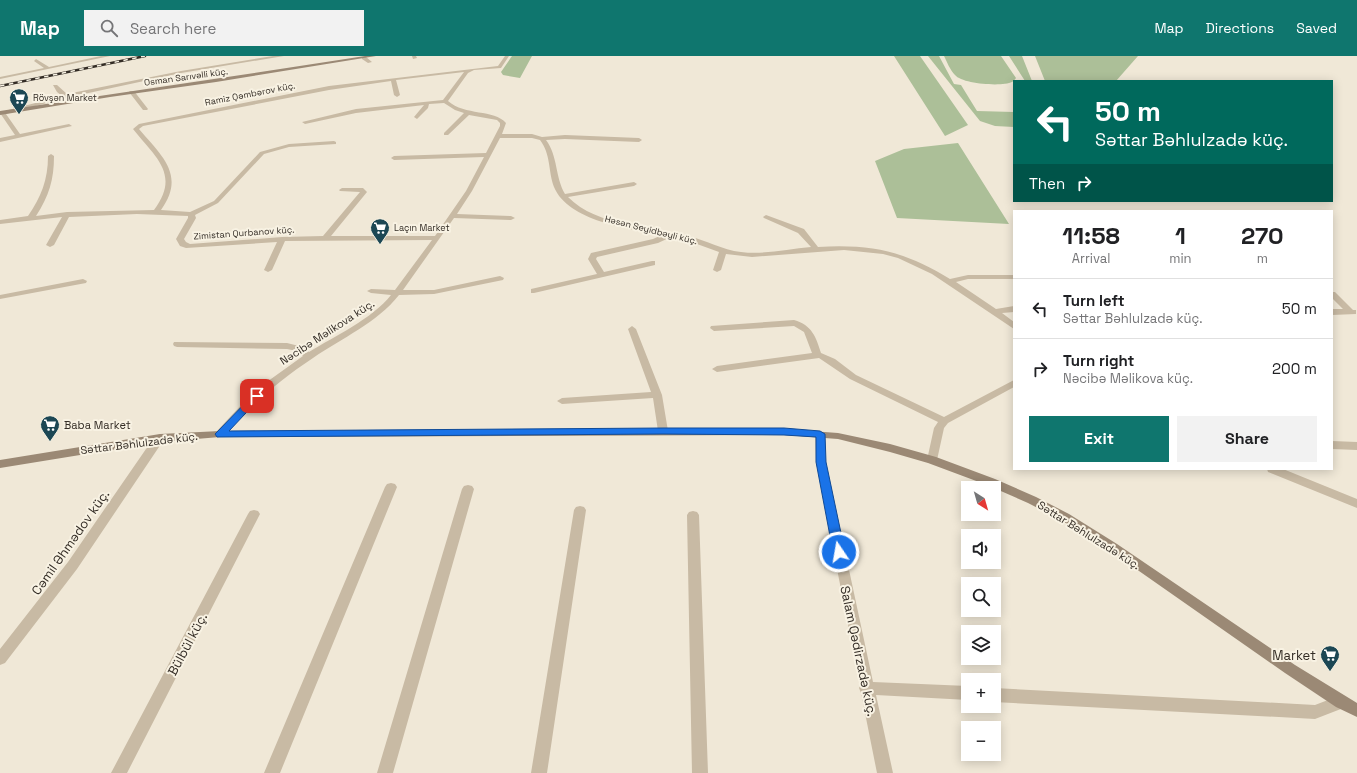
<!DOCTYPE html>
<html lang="en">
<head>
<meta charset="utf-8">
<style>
  body { margin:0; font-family:"Space Grotesk",sans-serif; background:#f2f2f2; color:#202124; height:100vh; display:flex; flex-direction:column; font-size:15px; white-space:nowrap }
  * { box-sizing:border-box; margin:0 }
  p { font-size:13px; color:#757577 }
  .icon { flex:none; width:22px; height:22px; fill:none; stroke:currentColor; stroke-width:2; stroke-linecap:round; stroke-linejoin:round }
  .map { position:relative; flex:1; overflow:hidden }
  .details { position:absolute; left:1013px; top:154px; width:320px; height:260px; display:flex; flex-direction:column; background:#fff; border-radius:0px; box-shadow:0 2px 10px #0003 }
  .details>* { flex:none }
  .hud { position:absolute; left:1013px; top:24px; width:320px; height:122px; border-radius:0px; box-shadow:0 2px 10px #0003; background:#00695c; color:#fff; overflow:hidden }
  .needle { width:26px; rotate:143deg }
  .fabs { position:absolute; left:961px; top:425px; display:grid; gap:8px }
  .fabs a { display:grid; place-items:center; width:40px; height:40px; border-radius:0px; background:#fff; box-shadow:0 2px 10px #0003; font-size:20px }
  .pin { position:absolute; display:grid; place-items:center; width:34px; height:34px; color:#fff; margin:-17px; border-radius:8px; box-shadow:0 2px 6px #0006 }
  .me { position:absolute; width:44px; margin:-22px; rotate:348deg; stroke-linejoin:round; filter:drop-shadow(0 0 3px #0008) }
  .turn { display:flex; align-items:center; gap:14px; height:84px; padding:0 16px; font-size:18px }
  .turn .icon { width:52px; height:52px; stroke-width:2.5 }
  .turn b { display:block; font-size:28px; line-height:34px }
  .then { display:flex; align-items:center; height:38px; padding:0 16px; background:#0003; gap:8px; font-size:15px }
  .eta { display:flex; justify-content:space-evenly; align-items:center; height:68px; text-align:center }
  .eta b { font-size:24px; font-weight:800; line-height:28px }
  .primary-button { display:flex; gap:8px; margin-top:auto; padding:8px 16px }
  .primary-button a { flex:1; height:46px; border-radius:0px; background:#0f766e; color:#fff; font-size:16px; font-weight:800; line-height:46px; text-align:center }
  .primary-button a+a { background:#f2f2f2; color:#202124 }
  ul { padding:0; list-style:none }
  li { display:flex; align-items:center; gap:12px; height:60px; padding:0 16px; border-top:1px solid #e0e0e0 }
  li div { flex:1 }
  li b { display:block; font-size:15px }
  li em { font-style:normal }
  header { display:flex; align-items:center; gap:24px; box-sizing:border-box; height:56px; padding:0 20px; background:#0f766e; color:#fff }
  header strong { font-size:19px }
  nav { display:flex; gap:22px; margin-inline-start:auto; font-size:14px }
  .search { width:280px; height:36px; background:#f2f2f2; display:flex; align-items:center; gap:10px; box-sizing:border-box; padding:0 14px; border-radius:0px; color:#757577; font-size:15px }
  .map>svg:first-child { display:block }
  .green { fill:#acbf98 }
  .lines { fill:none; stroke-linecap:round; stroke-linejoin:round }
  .street { fill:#c8baa4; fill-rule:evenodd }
  .secondary { fill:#9b8975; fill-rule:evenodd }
  .rail-casing { stroke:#332c25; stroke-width:2.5 }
  .rail { stroke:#f8f2e3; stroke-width:1.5; stroke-dasharray:4.5; stroke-linecap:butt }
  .route { fill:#1a73e8; stroke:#114b97 }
  .labels { text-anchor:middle; stroke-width:4; stroke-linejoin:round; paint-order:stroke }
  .far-street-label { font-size:9px; fill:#332c25; stroke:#f8f2e3 }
  .far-poi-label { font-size:9px; fill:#332c25; stroke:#f8f2e3; text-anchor:start }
  .street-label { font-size:11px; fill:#332c25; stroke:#f8f2e3 }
  .poi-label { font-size:11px; fill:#332c25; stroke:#f8f2e3; text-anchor:start }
  .near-street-label { font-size:13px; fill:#332c25; stroke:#f8f2e3 }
  .near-poi-label { font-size:13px; fill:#332c25; stroke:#f8f2e3; text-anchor:end }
</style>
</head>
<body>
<header>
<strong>Map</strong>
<div class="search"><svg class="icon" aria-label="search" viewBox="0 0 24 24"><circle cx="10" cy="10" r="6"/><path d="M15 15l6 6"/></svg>Search here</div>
<nav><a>Map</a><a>Directions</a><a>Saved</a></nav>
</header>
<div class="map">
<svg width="1357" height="717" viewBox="0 0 1357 717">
  <rect width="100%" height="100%" fill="#f0e8d7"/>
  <path class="green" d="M 512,0 L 532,0 L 520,22 L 503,19 L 501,16 Z
    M 894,0 L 920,0 L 968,69 L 945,80 Z
    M 928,0 L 939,0 L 954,28 L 961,29 L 977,55 L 1014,56 L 1014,71 L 995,70 L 980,65 Z
    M 944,0 L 1001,0 L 1016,22 C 1015,23 1014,25 1012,26 C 1002,31 962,28 955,19 C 950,14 947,6 944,0 Z
    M 1009,0 L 1022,0 L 1032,25 L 1025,25 Z
    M 1035,0 L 1138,0 L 1116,25 L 1045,25 Z
    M 958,87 L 1009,168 L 897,162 L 875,105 L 904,93 Z"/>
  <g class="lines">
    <path class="street" d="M 101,0 L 110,0 L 0,23 L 0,21 L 44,12 L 34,5 L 36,3 L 49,11 Z
      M 273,0 L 284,0 L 181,17 L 70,41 L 73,43 L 70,45 L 65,42 L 6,58 L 20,78 L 69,68 L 72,70 L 0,86 L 0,82 L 15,79 L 0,57 L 1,56 L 62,40 L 57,36 L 53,29 L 57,29 L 67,38 L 181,15 Z
      M 412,0 L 416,0 L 417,2 L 413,3 Z
      M 505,0 L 509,0 L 501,12 L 474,14 L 468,17 L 448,45 C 465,60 494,53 506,67 L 502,78 L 532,78 L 542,81 L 565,79 L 639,82 L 642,84 L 639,86 L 565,83 L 546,84 C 558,100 555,121 565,138 L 634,126 L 637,128 L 634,130 L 568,141 C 598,171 649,170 688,180 C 706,184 722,194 741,196 C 764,199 788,193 811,191 L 798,177 L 764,162 L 763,161 L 766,159 L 804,173 L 818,191 C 872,188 904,195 950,223 L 968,219 L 1014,219 L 1014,223 L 968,223 L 956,226 L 996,253 L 1014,250 L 1014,256 L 1002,257 L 1014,266 L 1014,273 L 932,218 L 898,202 L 883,198 L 844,194 L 752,201 L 726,198 L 721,214 L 717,216 L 713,214 L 719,196 L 686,184 L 671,181 L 658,187 L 597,201 L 596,203 L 604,216 L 652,205 L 655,205 L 655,209 L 534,237 L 531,237 L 531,233 L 597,218 L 588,203 L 591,197 L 653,183 L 662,179 C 629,173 568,165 554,131 C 548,115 551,98 540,84 L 532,82 L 500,82 L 472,135 L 457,158 L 511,160 L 515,162 L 511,164 L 454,162 L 403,234 L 434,234 L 500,220 L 504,222 L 503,224 L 434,238 L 399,239 C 377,267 342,282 313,302 C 277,326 252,348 224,380 L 220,381 L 215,378 L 216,376 L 244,346 L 264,328 L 303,300 L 297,295 L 287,293 L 177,291 L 174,290 L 173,288 L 174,286 L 287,287 L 303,291 L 309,296 C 335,280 372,263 391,239 L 371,237 L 367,235 L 371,233 L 395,234 L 432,184 L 285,185 L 272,214 L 268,216 L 264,214 L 277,186 L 186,192 L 180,190 L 176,183 L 188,162 L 188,160 L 137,158 L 69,161 L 54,189 L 50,191 L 46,189 L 62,161 L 0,168 L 0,164 L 28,160 C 41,141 48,124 48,100 L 51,98 L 54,100 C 54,124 49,140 36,160 L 67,156 L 154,154 C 181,118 155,101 133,73 L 139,68 L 329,30 L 498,10 ZM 464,16 L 443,44 L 356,53 L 302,66 L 305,68 L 356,57 L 424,49 L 414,61 L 417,63 L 428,52 L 429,48 L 444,47 L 455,54 L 464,57 L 444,77 L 444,79 L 448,79 L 469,59 L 497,64 L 500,67 L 500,70 L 486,97 L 394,100 L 391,102 L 394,104 L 484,101 L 466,135 L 435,180 L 331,180 L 367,136 L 363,132 L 342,132 L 339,134 L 340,135 L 360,136 L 323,180 L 282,181 L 190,188 L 186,186 L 184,183 L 196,162 L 195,159 L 218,147 L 264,98 L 289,91 L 336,88 L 336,86 L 334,85 L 289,88 L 260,96 L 214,145 L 190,156 L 161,154 C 186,119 162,100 139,73 L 143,70 L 329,34 L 391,25 L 394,39 L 397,41 L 400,39 L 396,24 Z
      M 362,1 L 366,1 L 372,6 L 368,7 L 362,3 Z
      M 130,35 L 134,35 L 148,53 L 147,54 L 143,54 L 129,36 Z
      M 83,223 L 87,225 L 86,227 L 0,243 L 0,239 Z
      M 1332,236 L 1335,236 L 1353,254 L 1356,254 L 1356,258 L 1332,259 L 1332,253 L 1343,253 L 1332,242 Z
      M 794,264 C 812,269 816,281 821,297 L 835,303 L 856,319 L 944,361 L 1014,324 L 1014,331 L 948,367 L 944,372 L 937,404 L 936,407 L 928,407 L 927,404 L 934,372 L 938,366 L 850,323 L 819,302 L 717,316 L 712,313 L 717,310 L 812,297 L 804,276 L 794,270 L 714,275 L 710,272 L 711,270 Z
      M 632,270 L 636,273 L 662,339 L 668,375 L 667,377 L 659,377 L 658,375 L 653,342 L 562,348 L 557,345 L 562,342 L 651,336 L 628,273 Z
      M 820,375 L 825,378 L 826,406 L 873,626 L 968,630 L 968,644 L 876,639 L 893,717 L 877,717 L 861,637 L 859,632 L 860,630 L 816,406 L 815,378 Z
      M 160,378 L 164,380 L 165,382 L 77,513 L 5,607 L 0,609 L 0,593 L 68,506 L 146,393 L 156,380 Z
      M 1332,385 L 1357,386 L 1357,394 L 1332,393 Z
      M 1267,413 L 1283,413 L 1357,443 L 1357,452 L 1268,416 Z
      M 391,427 L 395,428 L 397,431 L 280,717 L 264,717 L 385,431 L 387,428 Z
      M 468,429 L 472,430 L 474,433 L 393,717 L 377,717 L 462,433 L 464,430 Z
      M 580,450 L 584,451 L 586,454 L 547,717 L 531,717 L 574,454 L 576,451 Z
      M 254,454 L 258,455 L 260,458 L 127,717 L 111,717 L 248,458 L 250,455 Z
      M 693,455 L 697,456 L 699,459 L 708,717 L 692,717 L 687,459 L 689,456 Z
      M 994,632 L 1315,649 L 1341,639 L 1346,641 L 1348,646 L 1346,651 L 1315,663 L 994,646 Z"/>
    <path class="secondary" d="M 365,0 L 376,0 L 216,26 L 110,41 L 0,59 L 0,55 C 122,36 244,19 365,0 Z
      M 784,373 L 838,377 L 890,388 L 936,401 L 995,423 L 1036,441 L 1069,458 L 1117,488 L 1295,609 L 1357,647 L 1357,661 L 1336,651 L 1285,617 L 1109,494 L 1061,464 L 1028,447 L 987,429 L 928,407 L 890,396 L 838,383 L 784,379 L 220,381 L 160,386 L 0,412 L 0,404 L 160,378 L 220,375 Z"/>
    <defs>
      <path id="rail" d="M 0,30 L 145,0"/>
    </defs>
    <use href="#rail" class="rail-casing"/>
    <use href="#rail" class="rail"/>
  </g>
  <path class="route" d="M 257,337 L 262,340 L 261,341 L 229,375 L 663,372 L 784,372 L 820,375 L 825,378 L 826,406 L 845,496 L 843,499 L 839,501 L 835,499 L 833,496 L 816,406 L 816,381 L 784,379 L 663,378 L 217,381 L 215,378 L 217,376 L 254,338 Z"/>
  <defs>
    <symbol id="supermarket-pin" viewBox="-11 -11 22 30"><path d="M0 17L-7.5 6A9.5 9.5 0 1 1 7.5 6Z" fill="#1c4754" stroke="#f8f2e3"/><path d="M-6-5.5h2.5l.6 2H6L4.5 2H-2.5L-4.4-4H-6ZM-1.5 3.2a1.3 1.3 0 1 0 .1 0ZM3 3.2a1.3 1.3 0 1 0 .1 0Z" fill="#fff"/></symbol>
  </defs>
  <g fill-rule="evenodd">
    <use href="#supermarket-pin" x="8" y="31" width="22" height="30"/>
    <use href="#supermarket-pin" x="369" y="161" width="22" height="30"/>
    <use href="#supermarket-pin" x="39" y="358" width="22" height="30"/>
    <use href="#supermarket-pin" x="1319" y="588" width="22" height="30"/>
  </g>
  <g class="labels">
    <g class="far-street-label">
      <text transform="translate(186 21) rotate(-8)" y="3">Osman Sarıvəlli küç.</text>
      <text transform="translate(250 38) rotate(-11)" y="3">Ramiz Qəmbərov küç.</text>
      <text transform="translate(651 174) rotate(14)" y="3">Həsən Seyidbəyli küç.</text>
      <text transform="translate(244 177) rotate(-4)" y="3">Zimistan Qurbanov küç.</text>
    </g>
    <g class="far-poi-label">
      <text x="33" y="45">Rövşən Market</text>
      <text x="394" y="175">Laçın Market</text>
    </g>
    <g class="street-label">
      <text transform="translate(327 276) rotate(-33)" y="4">Nəcibə Məlikova küç.</text>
      <text transform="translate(139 387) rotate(-7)" y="4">Səttar Bəhlulzadə küç.</text>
      <text transform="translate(1089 479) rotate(32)" y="4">Səttar Bəhlulzadə küç.</text>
    </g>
    <g class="poi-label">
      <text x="64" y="373">Baba Market</text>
    </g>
    <g class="near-street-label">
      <text transform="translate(70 486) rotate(-55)" y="5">Cəmil Əhmədov küç.</text>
      <text transform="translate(187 588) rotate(-62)" y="5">Bülbül küç.</text>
      <text transform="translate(859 595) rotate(78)" y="5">Salam Qədirzadə küç.</text>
    </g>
    <g class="near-poi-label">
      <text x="1316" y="604">Market</text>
    </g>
  </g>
</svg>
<div class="fabs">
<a><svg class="needle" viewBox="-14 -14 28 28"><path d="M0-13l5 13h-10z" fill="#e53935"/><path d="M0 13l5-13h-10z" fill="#757577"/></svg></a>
<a><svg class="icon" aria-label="sound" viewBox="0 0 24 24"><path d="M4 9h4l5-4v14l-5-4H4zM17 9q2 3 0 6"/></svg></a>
<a><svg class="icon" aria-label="search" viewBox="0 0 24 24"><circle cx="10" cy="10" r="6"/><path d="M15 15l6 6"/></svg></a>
<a><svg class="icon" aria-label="layers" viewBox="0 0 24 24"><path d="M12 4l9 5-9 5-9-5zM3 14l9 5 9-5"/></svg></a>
<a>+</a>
<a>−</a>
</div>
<div class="pin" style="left:257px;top:340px;background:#d93025"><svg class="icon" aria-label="arrive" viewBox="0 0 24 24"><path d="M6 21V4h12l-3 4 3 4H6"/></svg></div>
<svg class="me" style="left:839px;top:496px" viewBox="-20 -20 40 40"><circle r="17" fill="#1a73e8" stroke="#fff" stroke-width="3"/><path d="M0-11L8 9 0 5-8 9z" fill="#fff"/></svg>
<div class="hud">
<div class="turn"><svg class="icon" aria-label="left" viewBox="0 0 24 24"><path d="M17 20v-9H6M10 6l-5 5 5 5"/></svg><div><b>50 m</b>Səttar Bəhlulzadə küç.</div></div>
<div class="then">Then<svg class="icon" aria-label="right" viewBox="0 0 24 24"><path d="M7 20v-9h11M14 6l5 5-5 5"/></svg></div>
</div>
<section class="details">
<div class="eta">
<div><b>11:58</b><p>Arrival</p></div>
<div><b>1</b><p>min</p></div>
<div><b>270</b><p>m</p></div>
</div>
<ul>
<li><svg class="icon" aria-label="left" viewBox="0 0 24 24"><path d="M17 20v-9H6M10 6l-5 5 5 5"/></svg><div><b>Turn left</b><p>Səttar Bəhlulzadə küç.</p></div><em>50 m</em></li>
<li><svg class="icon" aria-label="right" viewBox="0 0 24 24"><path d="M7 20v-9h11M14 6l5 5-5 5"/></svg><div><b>Turn right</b><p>Nəcibə Məlikova küç.</p></div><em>200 m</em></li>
</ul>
<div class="primary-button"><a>Exit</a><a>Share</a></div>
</section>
</div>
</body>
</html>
